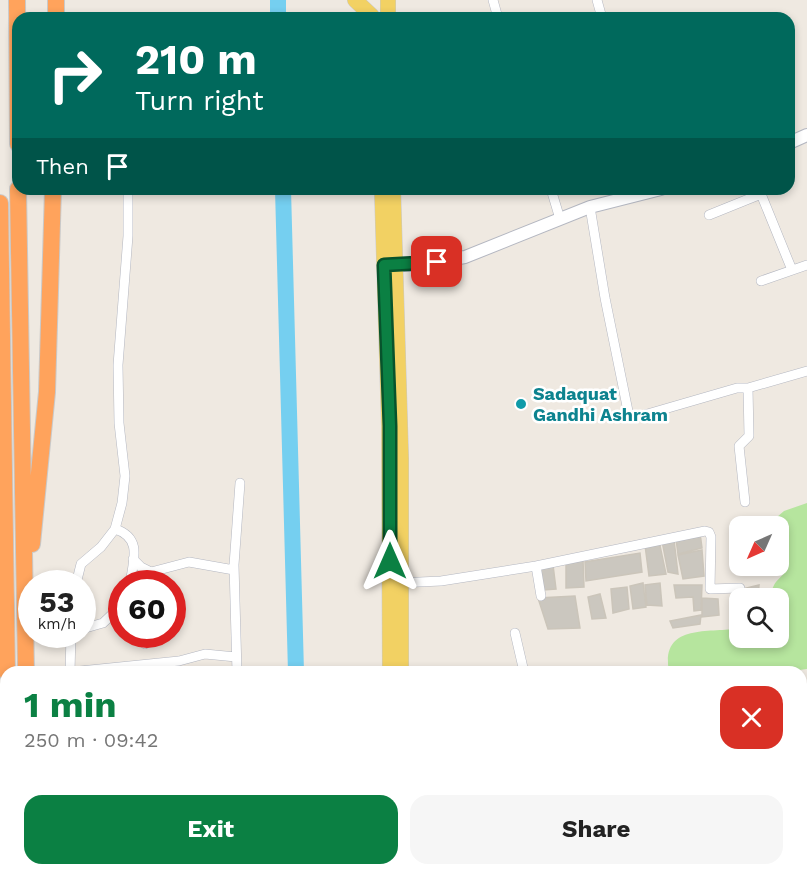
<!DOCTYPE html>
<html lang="en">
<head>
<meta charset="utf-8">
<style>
  body { margin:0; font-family:"Work Sans",sans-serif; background:#f6f6f6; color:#222; height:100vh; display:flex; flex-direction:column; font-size:22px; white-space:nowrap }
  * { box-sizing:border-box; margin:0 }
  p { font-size:20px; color:#767676 }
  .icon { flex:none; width:33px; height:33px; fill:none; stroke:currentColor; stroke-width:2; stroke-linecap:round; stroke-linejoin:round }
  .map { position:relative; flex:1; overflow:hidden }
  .side { position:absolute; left:0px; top:666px; width:807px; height:210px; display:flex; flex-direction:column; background:#fff; border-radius:18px 18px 0 0; box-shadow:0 3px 9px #0003 }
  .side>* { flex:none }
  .guide { position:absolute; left:12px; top:12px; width:783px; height:183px; border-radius:18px; box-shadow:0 3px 9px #0003; background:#00695c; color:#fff; overflow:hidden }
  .needle { width:39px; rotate:225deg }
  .controls { position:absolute; left:729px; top:516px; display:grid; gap:12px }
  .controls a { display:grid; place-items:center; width:60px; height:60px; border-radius:12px; background:#fff; box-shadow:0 3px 9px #0003; font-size:30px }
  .speed { position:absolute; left:18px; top:570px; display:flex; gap:12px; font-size:30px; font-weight:700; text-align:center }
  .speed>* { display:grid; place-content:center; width:78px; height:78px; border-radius:50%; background:#fff; box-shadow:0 3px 9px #0003; line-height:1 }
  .speed small { font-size:15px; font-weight:400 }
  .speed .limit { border:9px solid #d22; background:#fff; color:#111 }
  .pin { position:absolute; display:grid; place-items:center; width:51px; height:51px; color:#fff; margin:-26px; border-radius:12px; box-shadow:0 3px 9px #0006 }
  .me { position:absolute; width:66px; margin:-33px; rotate:0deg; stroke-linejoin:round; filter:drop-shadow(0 0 4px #0008) }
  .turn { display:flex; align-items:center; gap:21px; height:126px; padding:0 24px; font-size:27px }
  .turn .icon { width:78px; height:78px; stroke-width:2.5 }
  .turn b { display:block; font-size:42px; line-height:51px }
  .then { display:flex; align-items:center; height:57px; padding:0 24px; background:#0003; gap:12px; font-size:22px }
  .round { display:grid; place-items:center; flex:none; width:63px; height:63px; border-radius:18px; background:#f6f6f6 }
  .headline { display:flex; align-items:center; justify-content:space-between; height:102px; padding:0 24px }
  h1 { font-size:36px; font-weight:700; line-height:45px; color:#0b8043 }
  .primary-button { display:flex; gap:12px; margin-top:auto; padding:12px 24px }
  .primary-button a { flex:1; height:69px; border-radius:18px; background:#0b8043; color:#fff; font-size:24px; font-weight:700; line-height:69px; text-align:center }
  .primary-button a+a { background:#f6f6f6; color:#222 }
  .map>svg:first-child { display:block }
  .green { fill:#b6e59e }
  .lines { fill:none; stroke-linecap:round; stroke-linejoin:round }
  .river { stroke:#75cff0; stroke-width:16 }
  .building { fill:#cbc7bf; stroke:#cbc5ba; stroke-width:1.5 }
  .minor-casing { stroke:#b4b7c1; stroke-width:10 }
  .tertiary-casing { stroke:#b4b7c1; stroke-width:14 }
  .primary-casing { stroke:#c9c9c9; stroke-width:16 }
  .motorway-casing { stroke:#c9c9c9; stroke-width:18 }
  .minor { stroke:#fff; stroke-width:9 }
  .tertiary { stroke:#fff; stroke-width:12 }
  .primary { stroke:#f2d163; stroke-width:15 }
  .motorway { stroke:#ffa35c; stroke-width:16 }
  .route-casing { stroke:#07532c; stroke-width:15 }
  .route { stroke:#0b8043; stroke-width:10 }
  .culture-dot { fill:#0f9aa8; stroke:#fff; stroke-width:2 }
  .labels { text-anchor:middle; stroke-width:5; stroke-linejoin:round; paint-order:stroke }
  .culture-label { font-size:18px; font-weight:bold; fill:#0d838f; stroke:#fff; text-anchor:start }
</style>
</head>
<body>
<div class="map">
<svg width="807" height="876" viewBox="0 0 807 876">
  <rect width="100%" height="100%" fill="#efe9e1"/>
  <path class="green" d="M 807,503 L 807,669 L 784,672 L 669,672 C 660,622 710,634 739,628 L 740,638 L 778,638 L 778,598 L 771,598 C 772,577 785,579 788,565 C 792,550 780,532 777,517 L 784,511 Z
    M 807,696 L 807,876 L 647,876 L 647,870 L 801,870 L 801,698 Z"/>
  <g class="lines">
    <path class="river" d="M 278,0 L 278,18
      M 283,189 L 296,672
      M 299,870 L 299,876"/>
  </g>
  <path class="building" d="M 700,533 L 702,548 L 678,554 L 676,539 Z
    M 674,540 L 678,574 L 668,572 L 662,541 Z
    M 659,541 L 666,574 L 649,576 L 645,545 Z
    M 702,550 L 704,576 L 683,579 L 678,555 Z
    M 640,553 L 642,572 L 586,581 L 585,562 Z
    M 583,560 L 584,587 L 566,588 L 566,561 Z
    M 553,565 L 556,589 L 543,590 L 538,567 Z
    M 643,583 L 646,607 L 633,609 L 630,586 Z
    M 660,583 L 662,606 L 647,605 L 645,585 Z
    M 674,585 L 702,585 L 701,610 L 694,611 L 693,597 L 676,598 Z
    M 759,585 L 758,598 L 740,598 L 740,612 L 738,612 L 738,590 Z
    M 627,587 L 629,609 L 613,613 L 611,589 Z
    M 600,594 L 606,618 L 592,619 L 588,597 Z
    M 575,596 L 580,628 L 548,629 L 538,598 Z
    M 702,598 L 718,599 L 719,615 L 702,617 Z
    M 701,615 L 700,624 L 673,628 L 670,621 Z"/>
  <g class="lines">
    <defs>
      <path id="minor" d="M 493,0 L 498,18
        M 597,0 L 602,18
        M 789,42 L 790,42
        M 551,189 L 560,219
        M 590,207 L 605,298 L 629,416 L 637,417 L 737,388 L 748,388 L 807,371
        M 709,215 L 761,194 L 792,270
        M 761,281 L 807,265
        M 745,502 L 739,446 L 749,436 L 748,388
        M 115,529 C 143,538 133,561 130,584
        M 133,559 L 141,567 L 151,572 L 189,562 L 234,570
        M 536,566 L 541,596
        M 398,583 L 441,581 L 536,566 L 705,531 L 709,532 L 711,537 L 710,589 L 740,588
        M 76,584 L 81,564 L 101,547 L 115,529 L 122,503 L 125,476 L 119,423 L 118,365 L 128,236 L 128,189
        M 82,629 L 103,623 L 122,605
        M 515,633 L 524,672
        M 136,634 L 145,644
        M 70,672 L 179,661 L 205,654 L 236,657
        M 70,672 L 71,634
        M 237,672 L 234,565 L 240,483
        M 74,870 L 74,876
        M 238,876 L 238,870"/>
      <path id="tertiary" d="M 789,143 L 807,135
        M 387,265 L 417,265 L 465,257 L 590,207 L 661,189"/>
      <path id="primary" d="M 355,0 L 372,16
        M 388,0 L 388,18
        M 382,189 L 389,426 L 390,672
        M 393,189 L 401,459 L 401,672
        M 380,876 L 381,870
        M 393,876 L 393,870"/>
      <path id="motorway" d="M 17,0 L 18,144
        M 56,18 L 56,0
        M 18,189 L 26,672
        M 0,203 L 7,672
        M 32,544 L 47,392 L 53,189
        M 10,870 L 10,876
        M 29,870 L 29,876"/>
    </defs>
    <use href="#minor" class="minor-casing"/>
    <use href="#tertiary" class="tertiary-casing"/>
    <use href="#primary" class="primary-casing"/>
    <use href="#motorway" class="motorway-casing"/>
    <use href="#minor" class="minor"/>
    <use href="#tertiary" class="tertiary"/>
    <use href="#primary" class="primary"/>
    <use href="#motorway" class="motorway"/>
  </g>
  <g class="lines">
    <defs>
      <path id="route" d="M 390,561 L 390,426 L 384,265 L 437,262"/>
    </defs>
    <use href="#route" class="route-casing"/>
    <use href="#route" class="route"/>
  </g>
  <circle class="culture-dot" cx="521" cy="404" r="6"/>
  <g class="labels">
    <g class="culture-label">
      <text x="533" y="400">Sadaquat<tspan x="533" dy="21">Gandhi Ashram</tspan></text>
    </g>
  </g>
</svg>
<div class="controls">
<a><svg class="needle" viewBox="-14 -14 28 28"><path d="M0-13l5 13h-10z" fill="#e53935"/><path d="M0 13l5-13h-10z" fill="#767676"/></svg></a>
<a><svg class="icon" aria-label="search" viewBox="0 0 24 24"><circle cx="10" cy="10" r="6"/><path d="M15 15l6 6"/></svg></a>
</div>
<div class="speed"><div>53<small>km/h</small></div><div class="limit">60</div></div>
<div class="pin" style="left:437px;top:262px;background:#d93025"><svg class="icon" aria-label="arrive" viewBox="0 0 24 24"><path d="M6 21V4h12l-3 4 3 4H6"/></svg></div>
<svg class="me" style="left:390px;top:561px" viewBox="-20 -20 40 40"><path d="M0-17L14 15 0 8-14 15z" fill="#0b8043" stroke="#fff" stroke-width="4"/></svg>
<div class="guide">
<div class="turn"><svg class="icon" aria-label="right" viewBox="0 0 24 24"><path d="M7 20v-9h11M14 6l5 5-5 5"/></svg><div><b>210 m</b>Turn right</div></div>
<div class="then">Then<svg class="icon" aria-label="arrive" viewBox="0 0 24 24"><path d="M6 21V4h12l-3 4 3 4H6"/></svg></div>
</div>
<section class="side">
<div class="headline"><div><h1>1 min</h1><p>250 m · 09:42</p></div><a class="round" style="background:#d93025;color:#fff"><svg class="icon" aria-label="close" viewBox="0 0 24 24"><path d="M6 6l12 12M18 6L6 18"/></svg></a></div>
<div class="primary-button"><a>Exit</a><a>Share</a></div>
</section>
</div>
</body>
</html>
